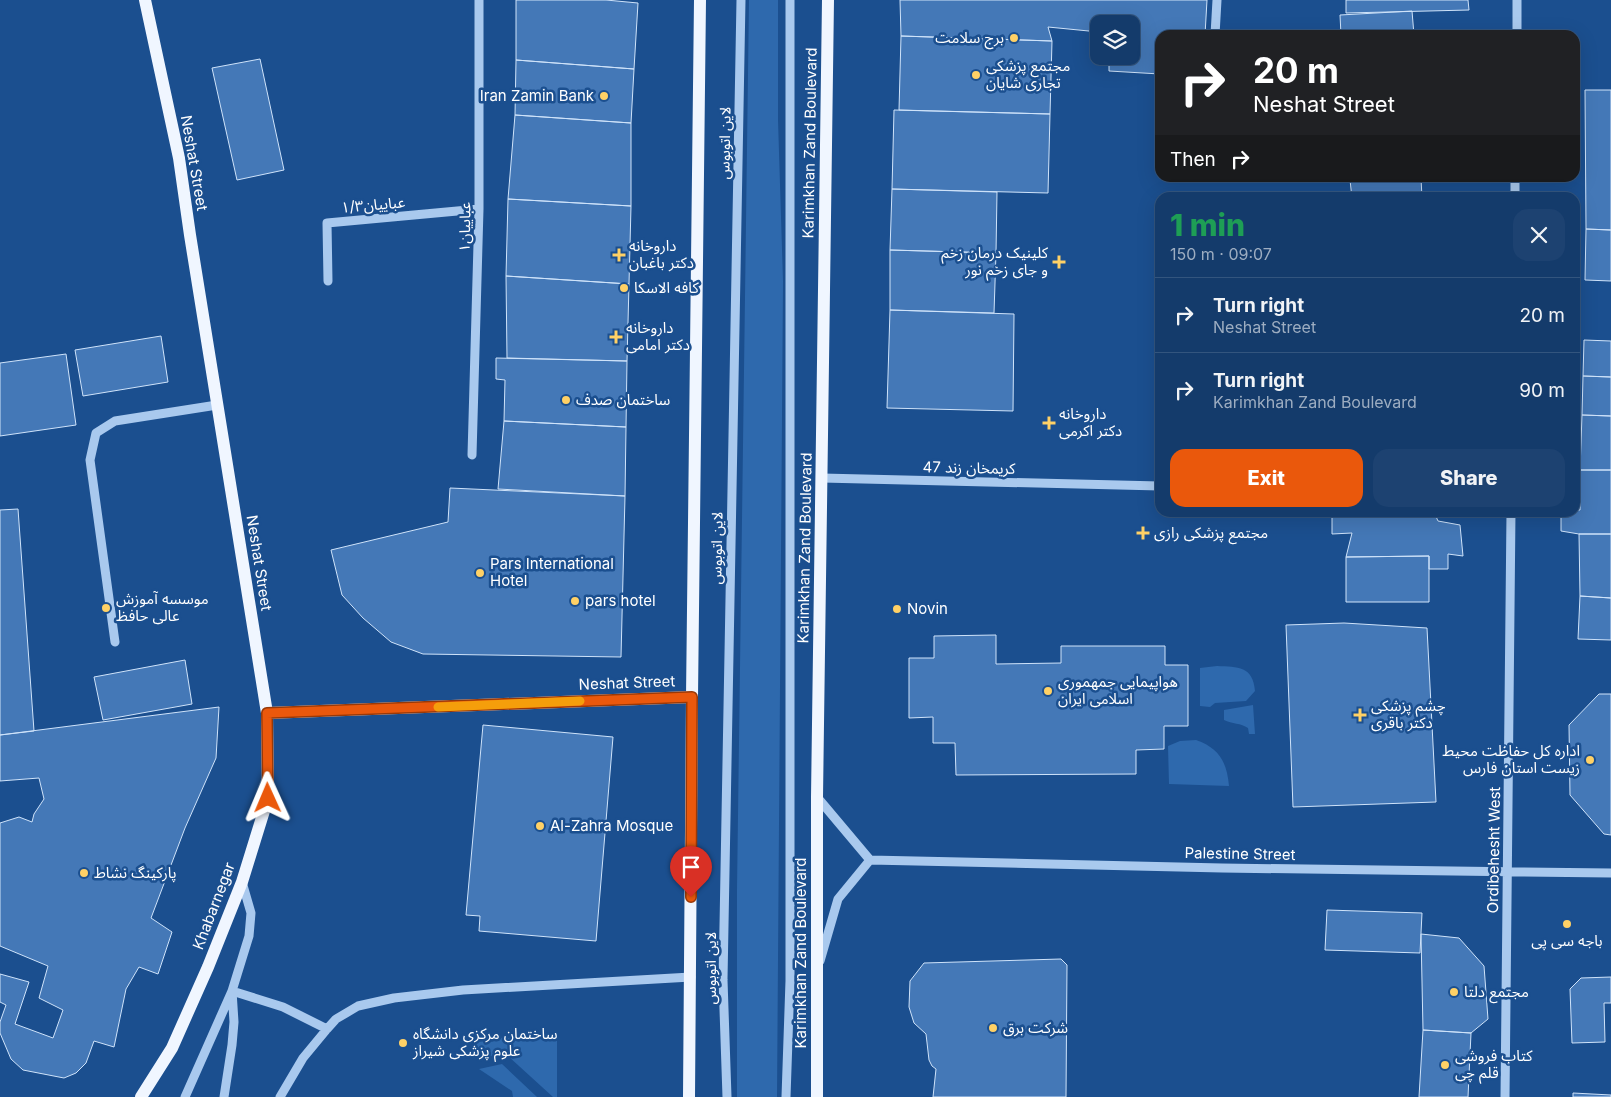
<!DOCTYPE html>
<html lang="en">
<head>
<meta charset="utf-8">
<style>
  body { margin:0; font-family:Inter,"Noto Sans Arabic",sans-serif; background:#1d4271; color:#f1f3f6; height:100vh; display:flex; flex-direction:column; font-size:19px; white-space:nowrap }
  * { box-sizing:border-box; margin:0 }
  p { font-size:16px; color:#9dadc1 }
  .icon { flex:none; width:28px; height:28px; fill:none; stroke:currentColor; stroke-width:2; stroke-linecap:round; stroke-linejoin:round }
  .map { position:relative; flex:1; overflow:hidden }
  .sheet { position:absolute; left:1155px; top:192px; width:425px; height:325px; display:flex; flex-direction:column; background:#143b6b; border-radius:15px; box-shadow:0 5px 20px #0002,0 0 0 1px #33557e }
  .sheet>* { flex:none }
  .banner { position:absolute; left:1155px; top:30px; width:425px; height:152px; border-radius:15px; box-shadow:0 5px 20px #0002,0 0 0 1px #33557e; background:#202124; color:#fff; overflow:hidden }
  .buttons { position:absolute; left:1090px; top:15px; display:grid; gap:10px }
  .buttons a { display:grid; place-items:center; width:50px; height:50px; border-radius:10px; background:#143b6b; box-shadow:0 5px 20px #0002,0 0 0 1px #33557e; font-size:25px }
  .pin { position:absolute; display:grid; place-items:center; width:42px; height:42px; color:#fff; margin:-51px -21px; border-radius:50% 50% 50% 0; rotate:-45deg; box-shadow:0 0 5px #0007 }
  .pin .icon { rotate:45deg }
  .me { position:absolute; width:55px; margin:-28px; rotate:359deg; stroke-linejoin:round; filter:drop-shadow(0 0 4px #0008) }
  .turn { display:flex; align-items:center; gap:18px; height:105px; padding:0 15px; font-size:22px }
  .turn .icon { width:65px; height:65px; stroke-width:2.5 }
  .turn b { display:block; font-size:35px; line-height:42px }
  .then { display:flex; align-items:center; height:48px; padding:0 15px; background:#0003; gap:10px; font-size:19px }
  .round { display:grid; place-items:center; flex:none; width:52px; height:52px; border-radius:15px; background:#1d4271 }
  .head { display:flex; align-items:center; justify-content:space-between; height:85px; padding:0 15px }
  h1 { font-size:30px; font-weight:800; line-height:38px; color:#1e9e55 }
  .primary-button { display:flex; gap:10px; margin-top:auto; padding:10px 15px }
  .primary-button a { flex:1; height:58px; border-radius:15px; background:#ea580c; color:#fff; font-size:20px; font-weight:800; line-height:58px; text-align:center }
  .primary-button a+a { background:#1d4271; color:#f1f3f6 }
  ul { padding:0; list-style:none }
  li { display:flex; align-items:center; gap:15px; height:75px; padding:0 15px; border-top:1px solid #33557e }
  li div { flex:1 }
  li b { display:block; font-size:19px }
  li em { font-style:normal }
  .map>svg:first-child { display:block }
  .green { fill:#2e69ad }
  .building { fill:#4478b7; stroke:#cfe3fa }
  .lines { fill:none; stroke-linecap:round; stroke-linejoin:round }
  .minor { stroke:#a9c9ee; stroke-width:9 }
  .major { stroke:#f0f6ff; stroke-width:12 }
  .route-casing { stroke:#983908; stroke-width:12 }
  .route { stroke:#ea580c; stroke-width:9 }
  .slow { stroke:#f59e0b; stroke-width:9 }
  .poi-dot { fill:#ffd166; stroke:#1b4f8f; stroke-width:2 }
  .labels { text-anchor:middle; stroke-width:5; stroke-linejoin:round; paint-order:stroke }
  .poi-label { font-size:15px; fill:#fff; stroke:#1b4f8f; text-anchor:start }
  .street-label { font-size:15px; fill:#fff; stroke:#1b4f8f }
</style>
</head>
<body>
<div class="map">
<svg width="1611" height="1097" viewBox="0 0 1611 1097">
  <rect width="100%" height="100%" fill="#1b4f8f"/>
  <path class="green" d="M 749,0 L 778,0 L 778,120 L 783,281 L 777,1097 L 737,1097 L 737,890 Z
    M 1217,666 C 1238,667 1253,666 1255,691 L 1246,701 L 1215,703 L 1210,707 L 1200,706 L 1200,668 Z
    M 1253,705 L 1255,734 L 1249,734 L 1248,728 C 1241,723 1232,724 1224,720 L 1224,710 Z
    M 1196,740 C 1219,748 1227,762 1229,786 L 1169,784 L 1168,746 L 1180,741 Z
    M 473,1037 L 557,1039 L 557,1097 L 553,1097 L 508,1056 L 474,1056 Z
    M 502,1064 L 537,1097 L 513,1097 L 512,1091 L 479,1069 Z"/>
  <path class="building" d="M 516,0 L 606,0 L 638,3 L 634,69 L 516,60 Z
    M 900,0 L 1207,0 L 1205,35 L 1160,35 L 1160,74 L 1109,71 L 1109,56 L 1131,56 L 1131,24 L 1099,24 L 1099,32 L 1048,27 L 1052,41 L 901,36 Z
    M 1346,0 L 1468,0 L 1469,10 L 1346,13 Z
    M 1412,11 L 1414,35 L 1341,35 L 1340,15 Z
    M 901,36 L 1052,41 L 1050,114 L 899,110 Z
    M 260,59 L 284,170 L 237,180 L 212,68 Z
    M 516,60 L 634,69 L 631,123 L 515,115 Z
    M 1585,90 L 1611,90 L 1611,230 L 1586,229 Z
    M 894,110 L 1050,114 L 1048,193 L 892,189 Z
    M 515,115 L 631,123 L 631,206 L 508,199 Z
    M 1355,178 L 1421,178 L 1422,198 L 1352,198 L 1350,180 Z
    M 892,189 L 997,192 L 996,253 L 890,250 Z
    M 508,199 L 631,206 L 629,284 L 506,276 Z
    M 1586,229 L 1611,230 L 1611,281 L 1585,280 Z
    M 890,250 L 996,253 L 994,313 L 890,310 Z
    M 506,276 L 629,284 L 627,361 L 507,358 Z
    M 890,310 L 1014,314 L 1013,411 L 887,408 Z
    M 161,336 L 168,382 L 83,396 L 75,350 Z
    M 1584,340 L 1611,341 L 1611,377 L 1583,376 Z
    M 66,354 L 76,425 L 0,436 L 0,363 Z
    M 496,358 L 627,361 L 626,427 L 504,421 L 505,380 L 496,379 Z
    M 1583,376 L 1611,377 L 1611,416 L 1582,415 Z
    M 1582,415 L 1611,416 L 1611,470 L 1580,470 Z
    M 504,421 L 626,427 L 625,496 L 498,489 Z
    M 1580,470 L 1611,470 L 1611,534 L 1579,534 L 1561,531 L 1561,512 L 1575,512 L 1575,510 L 1580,510 Z
    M 450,488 L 625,496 L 621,657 L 423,654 L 391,642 L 363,618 L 342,595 L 331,550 L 448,522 Z
    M 18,509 L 34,731 L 0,735 L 0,510 Z
    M 1434,512 L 1438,521 L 1460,525 L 1463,556 L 1448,554 L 1448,569 L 1429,569 L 1429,556 L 1346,557 L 1352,533 L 1332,534 L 1332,514 Z
    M 1579,534 L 1611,534 L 1611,598 L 1580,596 Z
    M 1429,556 L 1429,602 L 1346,602 L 1346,557 Z
    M 1580,596 L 1611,598 L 1611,640 L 1578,639 Z
    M 1344,623 L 1427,628 L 1436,802 L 1293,807 L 1286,625 Z
    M 996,635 L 996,664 L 1061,663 L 1061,646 L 1165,646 L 1165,665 L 1188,665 L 1188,726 L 1164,726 L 1164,749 L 1136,750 L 1136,774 L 956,775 L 955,743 L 933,743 L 933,717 L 909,718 L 909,658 L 934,658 L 934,636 Z
    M 185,660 L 192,704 L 103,720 L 94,677 Z
    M 1599,694 L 1611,694 L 1611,835 L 1604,834 L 1570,795 L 1569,725 Z
    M 219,707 L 216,758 L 185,828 L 151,918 L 172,932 L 158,974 L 139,967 L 126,989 L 114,1047 L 94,1041 L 86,1063 L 76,1073 L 64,1078 L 23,1070 L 11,1059 L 0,1033 L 0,1022 L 6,1005 L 0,1002 L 0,974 L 29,982 L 15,1024 L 53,1038 L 63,1010 L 39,998 L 48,966 L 0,946 L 0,823 L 19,817 L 32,822 L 34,814 L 44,799 L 39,778 L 0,781 L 0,735 Z
    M 483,725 L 613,737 L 596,941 L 479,931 L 480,916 L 466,915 Z
    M 1327,910 L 1422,913 L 1420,953 L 1325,950 Z
    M 1421,934 L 1459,938 L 1484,966 L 1488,1019 L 1471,1033 L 1423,1030 Z
    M 1061,959 L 1067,965 L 1066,1097 L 933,1097 L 936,1069 L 932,1066 L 929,1060 L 926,1034 L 914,1023 L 909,1007 L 910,981 L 924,963 Z
    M 1611,977 L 1611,1003 L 1604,1003 L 1605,1042 L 1572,1043 L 1570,989 L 1581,978 Z
    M 1423,1030 L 1471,1033 L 1468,1097 L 1419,1097 Z
    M 1573,1093 L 1611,1095 L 1611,1097 L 1573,1097 Z"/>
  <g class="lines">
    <path class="minor" d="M 1215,35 L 1217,0
      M 1517,35 L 1517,0
      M 1515,198 L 1515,178
      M 328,281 L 327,223 L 479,209
      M 472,455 L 479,209 L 479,0
      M 822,478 L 1160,486
      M 115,642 L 90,460 L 96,433 L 115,421 L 217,405
      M 817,797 L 870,860
      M 870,860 L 1222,868 L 1611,873
      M 820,961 L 838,899 L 870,860
      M 185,1097 L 232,991 L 249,936 L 251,913 L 242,882
      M 224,1097 L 232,1045 L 234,1022 L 232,991 L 283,1007 L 327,1029
      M 280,1097 L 303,1058 L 327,1029 L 336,1019 L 358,1006 L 394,998 L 463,990 L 691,977
      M 727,1097 L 723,980 L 741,0
      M 786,1097 L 790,981 L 790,0
      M 1505,1097 L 1511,512"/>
    <path class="major" d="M 267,713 L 692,697
      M 141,1097 L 172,1048 L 208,967 L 242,882 L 268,798 L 267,713 L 190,235 L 179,158 L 145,0
      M 689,1097 L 692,697 L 700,0
      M 817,1097 L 817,797 L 828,0"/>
  </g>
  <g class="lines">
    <defs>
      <path id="route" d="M 268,798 L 267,713 L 692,697 L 691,897"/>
    </defs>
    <use href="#route" class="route-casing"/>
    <use href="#route" class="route"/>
    <path class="slow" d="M 438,707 L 580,701"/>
  </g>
  <g class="poi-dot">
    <circle cx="1014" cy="38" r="5"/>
    <circle cx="976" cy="75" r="5"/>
    <circle cx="604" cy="96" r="5"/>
    <path d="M616.5 247.5h5v5h5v5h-5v5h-5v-5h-5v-5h5z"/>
    <path d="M1056.5 254.5h5v5h5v5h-5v5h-5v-5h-5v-5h5z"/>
    <circle cx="624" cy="288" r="5"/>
    <path d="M613.5 329.5h5v5h5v5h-5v5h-5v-5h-5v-5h5z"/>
    <circle cx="566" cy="400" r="5"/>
    <path d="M1046.5 415.5h5v5h5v5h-5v5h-5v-5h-5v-5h5z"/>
    <path d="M1140.5 525.5h5v5h5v5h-5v5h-5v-5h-5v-5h5z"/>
    <circle cx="480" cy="573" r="5"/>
    <circle cx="575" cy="601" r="5"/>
    <circle cx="106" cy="608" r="5"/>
    <circle cx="897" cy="609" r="5"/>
    <circle cx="1048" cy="691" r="5"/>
    <path d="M1357.5 707.5h5v5h5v5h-5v5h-5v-5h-5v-5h5z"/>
    <circle cx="1590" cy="760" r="5"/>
    <circle cx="540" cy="826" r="5"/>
    <circle cx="84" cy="873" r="5"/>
    <circle cx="1567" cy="924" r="5"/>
    <circle cx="1454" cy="992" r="5"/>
    <circle cx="993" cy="1028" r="5"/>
    <circle cx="403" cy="1043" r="5"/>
    <circle cx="1445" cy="1065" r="5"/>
  </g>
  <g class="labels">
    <g class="poi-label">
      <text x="1004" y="43" text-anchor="end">برج سلامت</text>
      <text x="986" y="71">مجتمع پزشکی<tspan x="986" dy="17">تجاری شایان</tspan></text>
      <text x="594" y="101" text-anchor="end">Iran Zamin Bank</text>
      <text x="629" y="251">داروخانه<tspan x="629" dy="17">دکتر باغبان</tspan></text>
      <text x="1048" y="258" text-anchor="end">کلینیک درمان زخم<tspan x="1048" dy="17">و جای زخم نور</tspan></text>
      <text x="634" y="293">کافه الاسکا</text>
      <text x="626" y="333">داروخانه<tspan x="626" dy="17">دکتر امامی</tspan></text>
      <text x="576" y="405">ساختمان صدف</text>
      <text x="1059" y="419">داروخانه<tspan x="1059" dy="17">دکتر اکرمی</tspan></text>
      <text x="1154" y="538">مجتمع پزشکی رازی</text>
      <text x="490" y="569">Pars International<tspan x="490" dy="17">Hotel</tspan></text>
      <text x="116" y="604">موسسه آموزش<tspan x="116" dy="17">عالی حافظ</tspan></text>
      <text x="585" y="606">pars hotel</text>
      <text x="907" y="614">Novin</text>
      <text x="1058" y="687">هواپیمایی جمهموری<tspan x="1058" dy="17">اسلامی ایران</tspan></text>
      <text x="1371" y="711">چشم پزشکی<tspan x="1371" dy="17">دکتر باقری</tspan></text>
      <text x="1580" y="756" text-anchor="end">اداره کل حفاظت محیط<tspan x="1580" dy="17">زیست استان فارس</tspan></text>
      <text x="550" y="831">Al-Zahra Mosque</text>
      <text x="94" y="878">پارکینگ نشاط</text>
      <text x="1567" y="946" text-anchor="middle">باجه سی پی</text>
      <text x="1464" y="997">مجتمع دلتا</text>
      <text x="1003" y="1033">شرکت برق</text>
      <text x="413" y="1039">ساختمان مرکزی دانشگاه<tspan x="413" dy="17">علوم پزشکی شیراز</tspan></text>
      <text x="1455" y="1061">کتاب فروشی<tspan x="1455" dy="17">قلم چی</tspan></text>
    </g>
    <g class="street-label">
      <text transform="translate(725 143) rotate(-89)" y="5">لاین اتوبوس</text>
      <text transform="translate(810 143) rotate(-89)" y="5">Karimkhan Zand Boulevard</text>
      <text transform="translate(194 163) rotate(80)" y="5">Neshat Street</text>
      <text transform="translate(373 205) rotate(-5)" y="5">عباییان۱/۳</text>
      <text transform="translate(465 227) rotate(-89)" y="5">عباییان۱</text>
      <text transform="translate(969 468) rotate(1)" y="5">47 کریمخان زند</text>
      <text transform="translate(717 548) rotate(-89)" y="5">لاین اتوبوس</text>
      <text transform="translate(805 548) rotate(-89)" y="5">Karimkhan Zand Boulevard</text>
      <text transform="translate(259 563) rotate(81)" y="5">Neshat Street</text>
      <text transform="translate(627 683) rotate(-2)" y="5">Neshat Street</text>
      <text transform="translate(1494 850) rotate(-89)" y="5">Ordibehesht West</text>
      <text transform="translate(1240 854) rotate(1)" y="5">Palestine Street</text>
      <text transform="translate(214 906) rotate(-69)" y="5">Khabarnegar</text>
      <text transform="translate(801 953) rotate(-90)" y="5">Karimkhan Zand Boulevard</text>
      <text transform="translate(711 968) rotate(-90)" y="5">لاین اتوبوس</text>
    </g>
  </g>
</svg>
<div class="buttons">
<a><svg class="icon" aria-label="layers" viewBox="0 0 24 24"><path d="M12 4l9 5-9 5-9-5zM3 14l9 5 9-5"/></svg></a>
</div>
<div class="pin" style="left:691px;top:897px;background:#d93025"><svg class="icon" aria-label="arrive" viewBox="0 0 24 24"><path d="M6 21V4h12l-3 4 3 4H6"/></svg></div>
<svg class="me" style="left:268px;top:798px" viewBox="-20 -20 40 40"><path d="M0-17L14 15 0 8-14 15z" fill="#ea580c" stroke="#fff" stroke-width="4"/></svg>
<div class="banner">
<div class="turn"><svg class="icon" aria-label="right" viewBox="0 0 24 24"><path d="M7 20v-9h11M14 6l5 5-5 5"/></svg><div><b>20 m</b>Neshat Street</div></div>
<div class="then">Then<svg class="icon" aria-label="right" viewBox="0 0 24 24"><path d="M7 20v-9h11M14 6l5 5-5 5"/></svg></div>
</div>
<section class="sheet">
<div class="head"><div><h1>1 min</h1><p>150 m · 09:07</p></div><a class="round"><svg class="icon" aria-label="close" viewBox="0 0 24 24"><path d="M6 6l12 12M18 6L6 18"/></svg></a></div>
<ul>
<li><svg class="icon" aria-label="right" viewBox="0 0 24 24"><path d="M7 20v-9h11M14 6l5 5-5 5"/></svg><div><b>Turn right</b><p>Neshat Street</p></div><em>20 m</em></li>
<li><svg class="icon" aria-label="right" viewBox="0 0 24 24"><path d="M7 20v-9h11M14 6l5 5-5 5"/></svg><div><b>Turn right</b><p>Karimkhan Zand Boulevard</p></div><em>90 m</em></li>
</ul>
<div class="primary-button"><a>Exit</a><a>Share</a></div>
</section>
</div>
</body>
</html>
